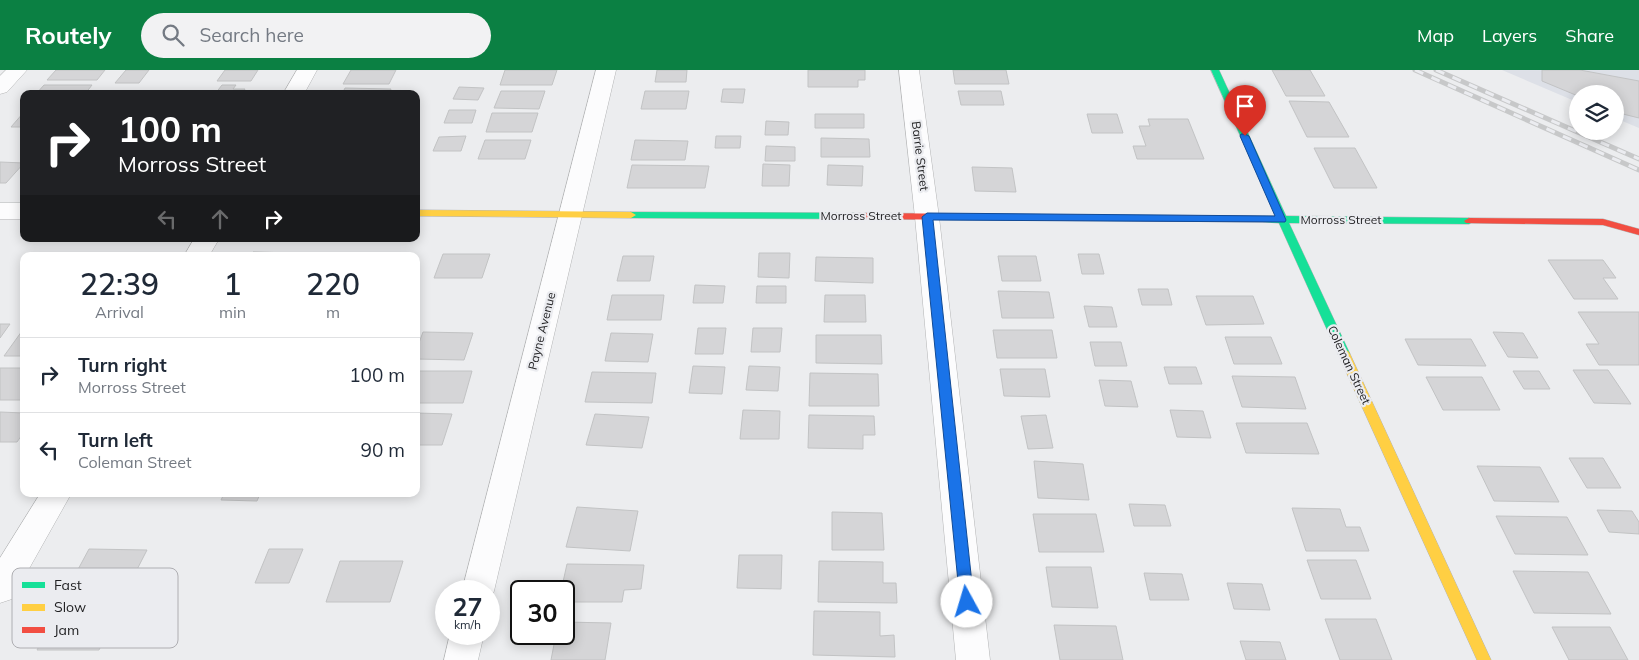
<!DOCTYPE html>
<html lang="en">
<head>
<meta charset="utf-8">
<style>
  body { margin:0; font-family:Mulish,sans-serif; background:#f2f2f3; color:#1f2937; height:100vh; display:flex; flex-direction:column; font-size:19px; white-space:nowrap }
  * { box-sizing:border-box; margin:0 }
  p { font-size:16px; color:#747a83 }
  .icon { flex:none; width:28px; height:28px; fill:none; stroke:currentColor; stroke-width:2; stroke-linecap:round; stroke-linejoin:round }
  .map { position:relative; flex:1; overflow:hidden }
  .side { position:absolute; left:20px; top:182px; width:400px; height:245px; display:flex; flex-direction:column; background:#fff; border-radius:10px; box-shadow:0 2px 12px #0003 }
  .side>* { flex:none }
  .banner { position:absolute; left:20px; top:20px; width:400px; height:152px; border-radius:10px; box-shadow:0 2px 12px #0003; background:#202124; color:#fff; overflow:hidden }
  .fabs { position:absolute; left:1569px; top:15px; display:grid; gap:10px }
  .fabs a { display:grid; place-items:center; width:55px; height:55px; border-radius:50%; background:#fff; box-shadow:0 2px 12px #0003; font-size:25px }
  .speed { position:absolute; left:435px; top:510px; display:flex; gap:10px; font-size:25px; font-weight:700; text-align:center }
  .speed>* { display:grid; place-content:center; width:65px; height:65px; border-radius:50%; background:#fff; box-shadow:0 2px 12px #0003; line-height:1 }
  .speed small { font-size:12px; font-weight:400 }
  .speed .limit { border:2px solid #111; border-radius:8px; background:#fff; color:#111 }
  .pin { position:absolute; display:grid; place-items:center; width:42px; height:42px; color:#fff; margin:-51px -21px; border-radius:50% 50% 50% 0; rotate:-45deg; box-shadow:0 0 5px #0007 }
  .pin .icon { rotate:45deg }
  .me { position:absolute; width:55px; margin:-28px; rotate:354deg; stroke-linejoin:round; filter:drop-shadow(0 0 4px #0008) }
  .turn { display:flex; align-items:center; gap:18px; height:105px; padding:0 15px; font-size:22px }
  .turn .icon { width:65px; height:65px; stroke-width:2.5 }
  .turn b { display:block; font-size:35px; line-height:42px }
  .lanes { display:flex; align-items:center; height:48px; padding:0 15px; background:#0003; justify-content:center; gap:25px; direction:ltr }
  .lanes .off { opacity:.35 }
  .eta { display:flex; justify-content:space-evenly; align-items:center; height:85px; text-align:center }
  .eta b { font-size:30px; font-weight:600; line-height:35px }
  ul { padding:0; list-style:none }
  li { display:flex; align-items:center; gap:15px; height:75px; padding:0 15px; border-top:1px solid #e0e1e3 }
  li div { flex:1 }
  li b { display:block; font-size:19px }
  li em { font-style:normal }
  header { display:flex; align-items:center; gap:30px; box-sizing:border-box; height:70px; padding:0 25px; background:#0b8043; color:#fff }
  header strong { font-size:24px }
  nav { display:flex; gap:28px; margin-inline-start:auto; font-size:18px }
  .search { width:350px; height:45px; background:#f2f2f3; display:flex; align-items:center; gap:12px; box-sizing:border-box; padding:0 18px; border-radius:28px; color:#747a83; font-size:19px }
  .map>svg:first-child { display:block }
  .built { fill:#dde0e7 }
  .building { fill:#d5d5d7; stroke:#c2c3c4 }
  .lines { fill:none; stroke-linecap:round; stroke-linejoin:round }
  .street-casing { stroke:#b3b4b5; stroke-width:1 }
  .fast-casing { stroke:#b3b4b5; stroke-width:1 }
  .slow-casing { stroke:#b3b4b5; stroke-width:1 }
  .jam-casing { stroke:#b3b4b5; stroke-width:1 }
  .street { fill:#fcfcfd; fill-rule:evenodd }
  .fast { fill:#16e098; fill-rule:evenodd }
  .slow { fill:#ffcf43; fill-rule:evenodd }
  .jam { fill:#f24e42; fill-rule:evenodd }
  .rail-casing { stroke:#c7c8c9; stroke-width:5 }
  .rail { stroke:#ebecf0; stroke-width:3; stroke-dasharray:9; stroke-linecap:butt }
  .route { fill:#1a73e8; stroke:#114b97 }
  .labels { text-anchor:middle; stroke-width:4.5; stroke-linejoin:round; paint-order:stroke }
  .street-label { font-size:12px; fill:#1f1f21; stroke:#ebecf0 }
  .key { fill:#ebecf0; stroke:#aeaeb2; stroke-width:1 }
  .key-label { font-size:14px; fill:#1f1f21 }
</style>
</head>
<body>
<header>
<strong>Routely</strong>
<div class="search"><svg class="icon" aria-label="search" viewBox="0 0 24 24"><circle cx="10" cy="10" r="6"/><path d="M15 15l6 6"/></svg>Search here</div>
<nav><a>Map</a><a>Layers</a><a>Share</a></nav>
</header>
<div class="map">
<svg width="1639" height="590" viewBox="0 0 1639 590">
  <rect width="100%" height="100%" fill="#ecedef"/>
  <path class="built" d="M 1502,0 L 1639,0 L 1639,58 L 1615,48 L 1615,24 L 1578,24 L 1577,32 Z"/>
  <path class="building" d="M 56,0 L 105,0 L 97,10 L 47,10 Z
    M 126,0 L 149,0 L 139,13 L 115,13 Z
    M 225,0 L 258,0 L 251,11 L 217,11 Z
    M 351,0 L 396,0 L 389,14 L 343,14 Z
    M 505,0 L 557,0 L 552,15 L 500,15 Z
    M 657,0 L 687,0 L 686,12 L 655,12 Z
    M 808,0 L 865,0 L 865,10 L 858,10 L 858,17 L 808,17 Z
    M 953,0 L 1006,0 L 1009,14 L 955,14 Z
    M 1272,0 L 1310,0 L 1325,26 L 1286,26 Z
    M 1542,0 L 1580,0 L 1639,11 L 1639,48 L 1615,42 L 1615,24 L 1578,24 L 1578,26 L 1542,11 Z
    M 44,15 L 92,15 L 85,24 L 36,24 Z
    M 222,15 L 236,15 L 233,19 L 245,19 L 242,24 L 215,24 Z
    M 459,17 L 484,18 L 478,30 L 453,29 Z
    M 345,18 L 391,19 L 389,24 L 342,24 Z
    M 723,19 L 745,19 L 743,33 L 721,32 Z
    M 501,21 L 545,21 L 539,39 L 494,38 Z
    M 645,21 L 689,21 L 686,39 L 641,39 Z
    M 958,21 L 1001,21 L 1004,35 L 961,35 Z
    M 1289,31 L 1329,32 L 1349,67 L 1307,67 Z
    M 449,40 L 476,40 L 472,53 L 444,53 Z
    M 24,42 L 24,57 L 11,57 Z
    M 492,43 L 538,43 L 532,62 L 486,62 Z
    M 815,44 L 864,44 L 864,58 L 815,58 Z
    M 1087,44 L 1117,44 L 1123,63 L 1092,63 Z
    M 1148,49 L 1188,49 L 1204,89 L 1137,89 L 1133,76 L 1146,76 L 1139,56 L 1150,56 Z
    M 766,51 L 789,52 L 788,65 L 765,65 Z
    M 466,66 L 461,81 L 433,81 L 439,67 Z
    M 716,66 L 741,66 L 740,78 L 715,78 Z
    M 821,68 L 869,69 L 870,87 L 821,87 Z
    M 485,70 L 531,70 L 525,89 L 478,89 Z
    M 635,70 L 688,71 L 685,90 L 631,90 Z
    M 766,76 L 795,77 L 795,91 L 765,91 Z
    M 1314,78 L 1355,78 L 1377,118 L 1334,118 Z
    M 0,92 L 24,93 L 6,113 L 0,113 Z
    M 763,94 L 790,95 L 789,116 L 762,116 Z
    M 632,95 L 709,96 L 705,118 L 627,118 Z
    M 828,95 L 863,96 L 862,116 L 827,115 Z
    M 972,97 L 1012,98 L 1016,122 L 975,121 Z
    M 253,182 L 295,183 L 294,186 L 251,186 Z
    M 759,183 L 790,183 L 789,208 L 758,207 Z
    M 443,184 L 490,184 L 482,208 L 434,208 Z
    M 1078,184 L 1099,184 L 1104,204 L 1082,204 Z
    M 623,186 L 654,186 L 650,211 L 617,211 Z
    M 998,186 L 1036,186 L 1041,211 L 1002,211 Z
    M 816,187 L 873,188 L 873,213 L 815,211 Z
    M 1548,190 L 1603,190 L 1616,208 L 1603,208 L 1618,229 L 1574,229 Z
    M 695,215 L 725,216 L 723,233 L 693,233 Z
    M 757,216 L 786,216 L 786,233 L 756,233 Z
    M 1138,219 L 1168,219 L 1172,235 L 1142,235 Z
    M 998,221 L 1049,222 L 1054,248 L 1002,248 Z
    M 612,225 L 664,225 L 661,250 L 607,250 Z
    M 825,225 L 865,225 L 866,252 L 824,252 Z
    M 1196,226 L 1253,226 L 1264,254 L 1206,255 Z
    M 1084,236 L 1112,237 L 1117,257 L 1089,257 Z
    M 1578,242 L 1639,242 L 1639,295 L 1599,295 L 1586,274 L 1599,274 Z
    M 0,254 L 10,254 L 0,268 Z
    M 698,258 L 726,258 L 723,284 L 695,284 Z
    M 753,258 L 782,258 L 780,282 L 751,282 Z
    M 993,260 L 1052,260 L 1057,288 L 997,288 Z
    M 22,261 L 24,261 L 24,286 L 4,286 Z
    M 423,262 L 473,263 L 464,290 L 416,289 L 416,281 Z
    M 1493,262 L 1523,263 L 1538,288 L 1508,287 Z
    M 611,263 L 653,264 L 648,292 L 605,291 Z
    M 816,265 L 881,265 L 882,294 L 816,293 Z
    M 1225,267 L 1271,267 L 1282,294 L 1234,294 Z
    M 1405,269 L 1471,269 L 1486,296 L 1418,295 Z
    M 1090,272 L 1121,272 L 1127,296 L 1095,296 Z
    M 693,296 L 725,297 L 722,324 L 689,323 Z
    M 749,296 L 780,297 L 778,321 L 746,320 Z
    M 1164,297 L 1196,297 L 1202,314 L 1169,314 Z
    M 0,298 L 24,298 L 24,330 L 0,330 Z
    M 1000,299 L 1045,299 L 1050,327 L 1004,326 Z
    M 1573,300 L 1608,300 L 1631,334 L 1594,333 Z
    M 416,301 L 472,301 L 463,333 L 416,333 Z
    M 1513,301 L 1539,301 L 1550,319 L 1524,319 Z
    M 592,302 L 656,303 L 652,333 L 585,332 Z
    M 810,303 L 878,304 L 879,336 L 809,336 Z
    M 1232,306 L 1295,307 L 1306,339 L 1242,337 Z
    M 1426,307 L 1482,307 L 1500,340 L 1443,340 Z
    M 1099,310 L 1131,311 L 1138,337 L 1105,336 Z
    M 743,340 L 780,341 L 779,369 L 740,369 Z
    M 1170,340 L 1203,341 L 1211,368 L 1177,367 Z
    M 0,342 L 24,343 L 24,362 L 17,372 L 0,372 Z
    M 416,343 L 452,344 L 442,375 L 416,375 Z
    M 595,344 L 649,347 L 642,378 L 586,375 Z
    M 809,345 L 874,346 L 875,365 L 863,365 L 863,379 L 808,378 Z
    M 1046,345 L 1053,378 L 1028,379 L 1021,346 Z
    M 1236,353 L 1307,353 L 1319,384 L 1246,383 Z
    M 1569,388 L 1603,388 L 1621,418 L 1587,418 Z
    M 1034,391 L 1083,394 L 1089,430 L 1038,428 Z
    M 1477,396 L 1540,397 L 1559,432 L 1494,431 Z
    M 224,424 L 260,424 L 257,431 L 221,430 Z
    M 1129,434 L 1165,435 L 1171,456 L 1134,456 Z
    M 577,437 L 638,441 L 630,481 L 566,477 Z
    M 1292,438 L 1340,439 L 1346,457 L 1360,457 L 1369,481 L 1306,481 Z
    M 1597,440 L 1632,441 L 1639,452 L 1639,464 L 1609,462 Z
    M 832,442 L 882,443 L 884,480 L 832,480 Z
    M 1033,444 L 1096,444 L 1104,482 L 1039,482 Z
    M 1496,446 L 1567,447 L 1588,485 L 1515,484 Z
    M 89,479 L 147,480 L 127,519 L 68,518 Z
    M 269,479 L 303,479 L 289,513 L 255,513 Z
    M 739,485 L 782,485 L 781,519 L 737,518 Z
    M 1307,490 L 1356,490 L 1371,529 L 1321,529 Z
    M 340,491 L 403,491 L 390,532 L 326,532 Z
    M 819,491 L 883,492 L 883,513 L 896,513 L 897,533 L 818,532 Z
    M 567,494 L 644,495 L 641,519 L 624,520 L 622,532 L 564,532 L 564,521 L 561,521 Z
    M 1046,497 L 1091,497 L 1098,538 L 1052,537 Z
    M 1513,501 L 1588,502 L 1611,544 L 1534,543 Z
    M 1144,503 L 1182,504 L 1189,530 L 1150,530 Z
    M 1227,513 L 1262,514 L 1270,540 L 1234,539 Z
    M 61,537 L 120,538 L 99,580 L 37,580 Z
    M 814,541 L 880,542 L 880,566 L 894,565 L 895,587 L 813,585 Z
    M 1325,549 L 1376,549 L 1392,590 L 1340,590 Z
    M 564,552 L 611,553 L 605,590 L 551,590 L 556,564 L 564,564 Z
    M 1054,555 L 1116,556 L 1123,590 L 1060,590 Z
    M 1552,557 L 1610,557 L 1628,590 L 1569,590 Z
    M 1240,571 L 1280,572 L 1286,590 L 1246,590 Z"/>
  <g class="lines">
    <defs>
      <path id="street" d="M 6,0 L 27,0 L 7,22 L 0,24 L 0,6 Z
        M 297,0 L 317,0 L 304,24 L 283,24 Z
        M 596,0 L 616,0 L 494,521 L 489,532 L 489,521 L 462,521 Z
        M 899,0 L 919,0 L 939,147 L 990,590 L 956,590 L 915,147 Z
        M 0,133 L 24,133 L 24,149 L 0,149 Z
        M 194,169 L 219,169 L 209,186 L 184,186 Z
        M 40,424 L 71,424 L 12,529 L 0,533 L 0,488 Z
        M 450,564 L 484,564 L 478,590 L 444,590 Z"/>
      <path id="fast" d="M 1211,0 L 1219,0 L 1286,146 L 1469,148 L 1474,151 L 1469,154 L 1289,153 L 1350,284 L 1348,287 L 1340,287 L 1338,284 L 1279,153 L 1264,152 L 1259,149 L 1264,146 L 1276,146 Z
        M 631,142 L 861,143 L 866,146 L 861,149 L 631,148 L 626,145 Z"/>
      <path id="slow" d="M 416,140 L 631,142 L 636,145 L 631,148 L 416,146 Z
        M 1344,280 L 1348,281 L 1350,284 L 1491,590 L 1477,590 L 1338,284 L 1340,281 Z"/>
      <path id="jam" d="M 861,143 L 1264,146 L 1269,149 L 1264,152 L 861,149 L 856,146 Z
        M 1469,148 L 1603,149 L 1639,159 L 1639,165 L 1603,155 L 1466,153 L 1464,151 Z"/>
    </defs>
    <use href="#street" class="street-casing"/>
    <use href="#fast" class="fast-casing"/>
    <use href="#slow" class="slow-casing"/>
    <use href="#jam" class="jam-casing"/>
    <use href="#street" class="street"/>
    <use href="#fast" class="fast"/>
    <use href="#slow" class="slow"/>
    <use href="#jam" class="jam"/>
    <defs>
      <path id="rail" d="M 1415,0 L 1639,100
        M 1436,0 L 1639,89"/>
    </defs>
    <use href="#rail" class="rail-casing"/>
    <use href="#rail" class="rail"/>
  </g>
  <path class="route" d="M 1241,64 L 1245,64 L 1249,66 L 1286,150 L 1285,152 L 933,150 L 974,532 L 972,537 L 967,539 L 962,537 L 960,532 L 922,147 L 927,143 L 1275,146 L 1240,66 Z"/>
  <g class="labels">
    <g class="street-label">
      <text transform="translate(920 86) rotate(83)" y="4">Barrie Street</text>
      <text x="861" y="150">Morross Street</text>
      <text x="1341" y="154">Morross Street</text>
      <text transform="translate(542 261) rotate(-76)" y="4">Payne Avenue</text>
      <text transform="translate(1349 295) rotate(65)" y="4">Coleman Street</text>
    </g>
  </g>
  <rect x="12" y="498" width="166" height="80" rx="8" class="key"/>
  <rect x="22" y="512" width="23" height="6" fill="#16e098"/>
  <rect x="22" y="534" width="23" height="7" fill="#ffcf43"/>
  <rect x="22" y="557" width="23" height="6" fill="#f24e42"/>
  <g class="key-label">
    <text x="54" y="520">Fast</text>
    <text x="54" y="542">Slow</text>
    <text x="54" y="565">Jam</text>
  </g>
</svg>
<div class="fabs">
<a><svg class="icon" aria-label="layers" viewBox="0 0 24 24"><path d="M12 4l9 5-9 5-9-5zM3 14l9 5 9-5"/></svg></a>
</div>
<div class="speed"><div>27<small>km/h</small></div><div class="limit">30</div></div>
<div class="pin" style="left:1245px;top:66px;background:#d93025"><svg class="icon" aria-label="arrive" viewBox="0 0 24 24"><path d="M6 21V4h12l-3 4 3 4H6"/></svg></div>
<svg class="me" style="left:967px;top:532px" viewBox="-20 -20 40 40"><circle r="19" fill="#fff"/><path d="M0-13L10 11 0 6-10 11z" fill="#1a73e8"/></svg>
<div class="banner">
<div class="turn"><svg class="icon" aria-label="right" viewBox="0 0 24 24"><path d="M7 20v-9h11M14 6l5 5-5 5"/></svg><div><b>100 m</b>Morross Street</div></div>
<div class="lanes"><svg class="icon off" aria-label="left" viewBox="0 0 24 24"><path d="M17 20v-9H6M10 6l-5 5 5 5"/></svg><svg class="icon off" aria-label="ahead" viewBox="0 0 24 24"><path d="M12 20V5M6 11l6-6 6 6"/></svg><svg class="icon" aria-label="right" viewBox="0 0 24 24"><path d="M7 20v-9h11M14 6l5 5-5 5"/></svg></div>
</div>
<section class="side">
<div class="eta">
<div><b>22:39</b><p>Arrival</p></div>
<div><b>1</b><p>min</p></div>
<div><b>220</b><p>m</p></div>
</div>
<ul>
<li><svg class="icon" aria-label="right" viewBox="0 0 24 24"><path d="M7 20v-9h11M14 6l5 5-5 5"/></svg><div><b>Turn right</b><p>Morross Street</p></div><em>100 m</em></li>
<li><svg class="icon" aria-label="left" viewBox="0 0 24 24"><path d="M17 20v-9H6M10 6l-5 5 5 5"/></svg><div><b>Turn left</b><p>Coleman Street</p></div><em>90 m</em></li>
</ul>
</section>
</div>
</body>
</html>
